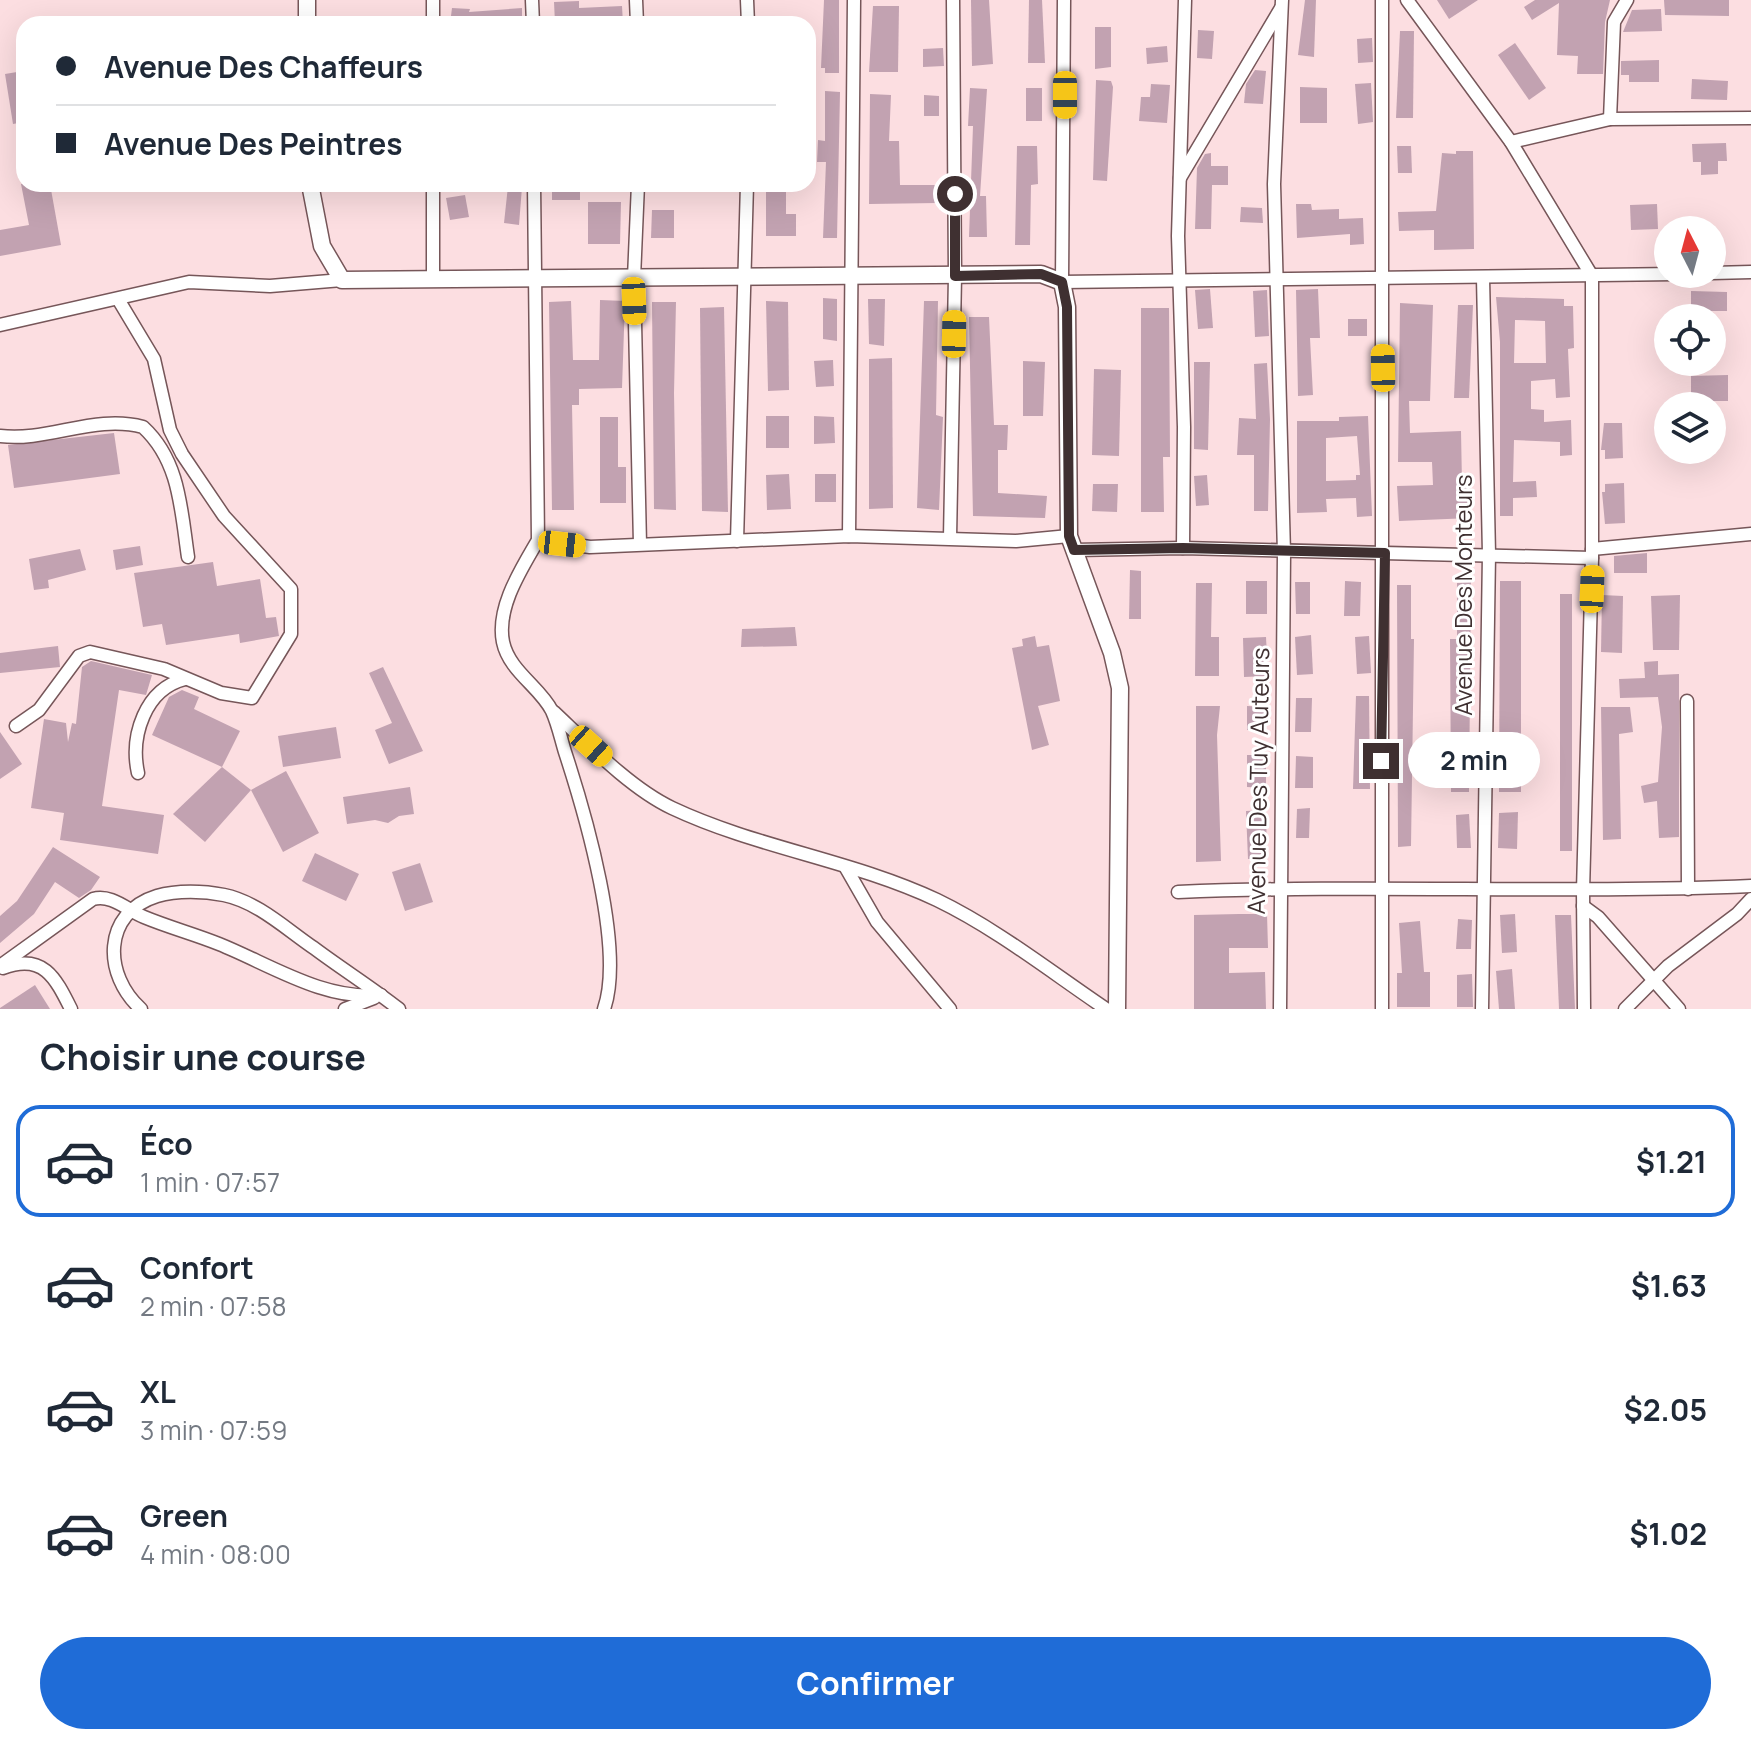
<!DOCTYPE html>
<html lang="fr">
<meta charset="utf-8">
<style>
body{margin:0;font-family:Manrope,sans-serif;background:#f6f6f7;color:#1f2937;height:100vh;display:flex;flex-direction:column;font-size:30px;white-space:nowrap}
*{box-sizing:border-box;margin:0}
p{font-size:26px;color:#747a83}
.icon{flex:none;width:44px;height:44px;fill:none;stroke:currentColor;stroke-width:2;stroke-linecap:round;stroke-linejoin:round}
.map{position:relative;height:1009px;overflow:hidden}
.side{display:flex;flex-direction:column;background:#fff;flex:1}
.side>*{flex:none}
.guide{position:absolute;left:16px;top:16px;width:800px;height:176px;border-radius:24px;box-shadow:0 8px 32px #0002;display:grid;align-content:center;height:176px;padding:0 40px;background:#fff}
.needle{width:52px;rotate:354deg}
.buttons{position:absolute;left:1654px;top:216px;display:grid;gap:16px}
.buttons a{display:grid;place-items:center;width:72px;height:72px;border-radius:50%;background:#fff;box-shadow:0 8px 32px #0002;font-size:40px}
.end{position:absolute;width:36px;height:36px;margin:-18px;border:10px solid #3f3031;background:#fff;box-shadow:0 0 0 4px #fff}
.from{border-radius:50%}
.bubble{position:absolute;height:56px;border-radius:28px;background:#fff;box-shadow:0 8px 32px #0002;font-size:26px;font-weight:700;line-height:56px;text-align:center}
.car{position:absolute;width:24px;height:48px;margin:-24px -12px;border-radius:10px;box-shadow:0 0 6px 2px #0007;background:linear-gradient(#f5c518 24%,#345 0 40%,#f5c518 0 76%,#345 0 86%,#f5c518 0)}
.guide b{display:flex;align-items:center;gap:28px;height:76px;font-size:30px}
.guide b+b{border-top:2px solid #e0e1e3}
.guide i{width:20px;height:20px;background:#1f2937}
ul{padding:0;list-style:none}
li{display:flex;align-items:center;gap:24px;height:112px;margin:0 16px 12px;padding:0 24px;border:4px solid transparent;border-radius:24px}
li div{flex:1}
li b{display:block;font-size:30px}
li em{font-style:normal;font-weight:700}
li.on{border-color:#1f6cd7}
li>.icon{width:72px;height:72px;stroke-width:1.5}
h2{padding:0 40px;font-size:36px;line-height:96px}
.action{display:flex;gap:16px;margin-top:auto;padding:16px 40px}
.action a{flex:1;height:92px;border-radius:48px;background:#1f6cd7;color:#fff;font-size:32px;font-weight:700;line-height:92px;text-align:center}
.map>svg:first-child{display:block}
.building{fill:#c2a2b1;fill-rule:evenodd}
.lines{fill:none;stroke-linecap:round;stroke-linejoin:round}
.minor-casing{stroke:#765659;stroke-width:15}
.tertiary-casing{stroke:#765659;stroke-width:19}
.minor{stroke:#fff;stroke-width:12}
.tertiary{stroke:#fff;stroke-width:16}
.route{stroke:#3f3031;stroke-width:10}
.labels{text-anchor:middle;stroke-width:6;stroke-linejoin:round;paint-order:stroke}
.street-label{font-size:24px;fill:#3f3031;stroke:#fff}
</style>
<div class="map">
<svg width="1751" height="1009" viewBox="0 0 1751 1009">
<rect width="100%" height="100%" fill="#fcdee1"/>
<!-- building -->
<g class="building">
<polygon points="824,0 839,0 839,73 825,73 825,68 821,68"/>
<polygon points="971,0 989,0 993,64 972,66"/>
<polygon points="1029,0 1042,0 1045,63 1028,63"/>
<polygon points="1305,0 1316,0 1314,57 1298,55"/>
<polygon points="1437,0 1478,0 1449,19"/>
<polygon points="1535,0 1610,0 1605,22 1603,74 1577,74 1578,56 1557,55 1559,3 1532,20 1524,7"/>
<polygon points="1664,0 1729,0 1729,16 1665,15"/>
<polygon points="579,1 579,8 622,6 623,24 603,24 603,20 555,23 554,2"/>
<polygon points="873,6 899,6 898,72 869,72"/>
<polygon points="452,8 470,9 469,12 522,8 522,24 450,24"/>
<polygon points="1661,9 1662,31 1623,32 1632,10"/>
<polygon points="1095,27 1111,27 1111,67 1095,69"/>
<polygon points="1198,30 1214,31 1212,59 1197,58"/>
<polygon points="1400,31 1414,31 1413,118 1396,118"/>
<polygon points="1372,38 1373,62 1358,63 1357,39"/>
<polygon points="1515,43 1546,88 1529,100 1498,55"/>
<polygon points="1167,46 1168,62 1147,64 1146,48"/>
<polygon points="943,48 944,66 923,67 923,49"/>
<polygon points="1659,60 1659,82 1629,82 1629,75 1621,75 1621,61"/>
<polygon points="1255,70 1266,71 1263,104 1244,103 1246,84"/>
<polygon points="23,71 24,122 13,124 5,74"/>
<polygon points="1692,79 1728,81 1727,100 1691,99"/>
<polygon points="1096,80 1111,81 1113,87 1107,181 1093,180"/>
<polygon points="1371,83 1373,122 1358,124 1355,84"/>
<polygon points="1151,84 1170,85 1167,123 1139,121 1141,97 1150,97"/>
<polygon points="1300,87 1327,88 1327,123 1300,123"/>
<polygon points="970,88 987,89 980,196 986,196 987,237 969,237 973,126 968,126"/>
<rect x="1026" y="88" width="16" height="33"/>
<polygon points="825,91 840,92 837,238 823,238 826,162 817,162 818,140 825,141"/>
<polygon points="870,94 891,95 889,141 899,141 900,185 937,185 937,203 869,204"/>
<polygon points="924,95 939,96 939,116 924,116"/>
<polygon points="1726,143 1727,161 1718,161 1718,174 1701,175 1701,162 1693,162 1692,144"/>
<polygon points="1017,146 1037,146 1038,184 1031,185 1030,245 1015,245"/>
<polygon points="1397,146 1411,146 1412,173 1398,173"/>
<polygon points="1456,151 1473,151 1474,249 1434,250 1434,230 1399,231 1398,212 1436,211 1442,153 1456,154"/>
<polygon points="1211,153 1211,166 1228,166 1228,185 1212,185 1211,229 1195,229 1197,168 1205,154"/>
<polygon points="21,184 50,184 61,245 0,256 0,230 29,225"/>
<rect x="552" y="184" width="28" height="16"/>
<polygon points="508,186 522,187 519,225 504,223"/>
<polygon points="766,190 786,190 786,214 796,214 796,236 766,236"/>
<polygon points="465,195 469,217 450,220 446,198"/>
<polygon points="588,202 621,202 620,244 588,244"/>
<polygon points="1296,204 1311,204 1312,210 1339,209 1339,219 1363,218 1364,244 1350,245 1350,234 1297,238"/>
<polygon points="1657,204 1658,229 1631,230 1630,205"/>
<polygon points="1241,207 1262,208 1263,223 1240,222"/>
<polygon points="652,210 674,210 674,238 651,238"/>
<polygon points="1210,289 1213,328 1198,329 1195,290"/>
<polygon points="1318,289 1320,338 1310,338 1313,395 1298,396 1296,290"/>
<polygon points="1267,290 1269,336 1255,337 1253,291"/>
<polygon points="1691,291 1727,292 1727,311 1691,311"/>
<path d="M1496,297L1564,299V306H1573L1574,348L1568,349L1570,397L1556,398L1555,379L1531,381V409L1544,410V422L1571,420L1572,455L1560,456V442L1514,440L1513,482L1536,481L1537,497L1513,498V516H1500V342ZM1515,320L1545,321L1546,363H1514Z"/>
<polygon points="823,298 837,299 837,341 823,339"/>
<polygon points="868,299 885,299 884,346 869,344"/>
<polygon points="600,300 625,301 622,388 579,389 579,405 572,405 574,510 552,510 549,302 571,301 573,360 599,360"/>
<polygon points="766,301 788,302 789,390 768,391"/>
<polygon points="924,301 938,301 936,415 943,417 939,510 917,508"/>
<polygon points="652,302 676,302 674,393 676,510 654,509"/>
<polygon points="1400,303 1433,305 1430,401 1409,401 1410,433 1461,431 1462,484 1470,484 1471,518 1399,521 1397,486 1433,485 1432,462 1398,462"/>
<polygon points="1458,305 1473,305 1469,398 1454,398"/>
<polygon points="724,307 728,512 702,511 700,308"/>
<polygon points="1141,308 1169,308 1170,457 1163,457 1164,512 1141,512"/>
<polygon points="969,317 989,317 994,425 1008,425 1007,450 998,450 998,493 1047,496 1045,518 973,516"/>
<rect x="1348" y="319" width="19" height="17"/>
<polygon points="892,358 893,508 869,509 869,359"/>
<polygon points="833,360 834,386 816,387 814,361"/>
<polygon points="1023,361 1045,362 1043,416 1023,416"/>
<polygon points="1194,362 1210,362 1208,450 1194,449"/>
<polygon points="1267,363 1270,419 1268,511 1254,511 1254,455 1237,455 1239,418 1256,419 1254,364"/>
<polygon points="1094,369 1121,370 1119,456 1092,455"/>
<polygon points="1728,375 1728,401 1691,401 1691,376"/>
<rect x="766" y="416" width="23" height="32"/>
<polygon points="814,416 834,417 835,443 814,444"/>
<path d="M1368,416L1372,516L1357,517L1356,498L1326,499L1327,512L1297,513V421H1339V417ZM1357,436L1360,475H1356V480L1326,481V438Z"/>
<polygon points="600,417 618,417 618,467 626,467 626,503 600,503"/>
<polygon points="1604,423 1622,423 1623,458 1605,459 1605,450 1601,450"/>
<polygon points="114,433 120,474 14,488 8,445"/>
<polygon points="789,474 791,509 767,510 766,475"/>
<rect x="815" y="474" width="21" height="28"/>
<polygon points="1207,475 1209,505 1196,506 1194,476"/>
<polygon points="1624,483 1625,523 1605,524 1602,492 1605,492 1605,484"/>
<polygon points="1093,484 1118,484 1117,512 1092,511"/>
<polygon points="140,546 143,565 116,570 113,550"/>
<polygon points="80,549 86,570 48,580 49,588 34,590 29,559"/>
<polygon points="1647,553 1647,573 1614,573 1614,556"/>
<polygon points="213,562 217,586 260,579 266,618 276,617 279,636 240,643 239,634 166,645 162,624 143,627 134,573"/>
<polygon points="1130,570 1141,571 1141,619 1129,619"/>
<rect x="1246" y="581" width="21" height="33"/>
<polygon points="1345,581 1361,582 1360,616 1344,616"/>
<polygon points="1500,581 1521,581 1521,792 1499,792"/>
<polygon points="1295,582 1310,582 1310,614 1296,614"/>
<polygon points="1471,582 1469,792 1451,792 1450,639 1457,639 1457,583"/>
<polygon points="1196,583 1212,583 1211,637 1219,637 1219,676 1195,676"/>
<polygon points="1397,585 1411,585 1411,639 1414,639 1411,846 1398,847"/>
<rect x="1560" y="594" width="12" height="257"/>
<polygon points="1602,595 1623,596 1622,653 1601,652"/>
<polygon points="1680,595 1679,650 1653,650 1651,596"/>
<polygon points="795,627 797,646 741,647 742,629"/>
<polygon points="1311,635 1313,674 1297,675 1295,637"/>
<polygon points="1035,636 1037,647 1049,645 1060,701 1038,706 1049,745 1032,750 1012,648 1023,646 1022,639"/>
<polygon points="1369,636 1371,673 1357,674 1355,637"/>
<polygon points="1266,637 1268,676 1244,677 1243,638"/>
<polygon points="58,646 60,667 0,673 0,653"/>
<polygon points="91,661 152,675 146,695 119,690 102,806 164,815 158,854 60,840 64,813 31,808 44,719 66,723 68,742 72,723 76,724 82,667"/>
<polygon points="1658,661 1658,675 1679,674 1679,837 1659,838 1657,801 1644,803 1641,786 1658,782 1662,727 1658,697 1620,698 1619,679 1645,678 1644,662"/>
<polygon points="383,667 423,751 389,764 375,730 392,723 369,673"/>
<polygon points="182,690 199,697 194,709 240,731 222,767 152,735 169,697"/>
<polygon points="1356,696 1369,696 1370,789 1353,789"/>
<polygon points="1296,698 1312,698 1311,732 1295,732"/>
<polygon points="1196,706 1220,706 1217,735 1221,861 1196,862"/>
<polygon points="1247,706 1266,707 1266,730 1247,730"/>
<polygon points="1601,707 1630,707 1633,732 1619,734 1621,839 1603,840"/>
<polygon points="336,727 341,758 283,767 278,736"/>
<polygon points="0,732 22,764 0,779"/>
<polygon points="1247,755 1266,755 1266,788 1247,787"/>
<polygon points="1296,756 1313,757 1313,788 1295,788"/>
<polygon points="222,767 251,790 205,842 173,814"/>
<polygon points="286,771 319,833 283,852 251,790"/>
<polygon points="410,787 414,814 399,816 388,823 375,820 347,824 343,797"/>
<polygon points="1310,808 1309,838 1296,838 1297,809"/>
<polygon points="1266,810 1267,858 1248,859 1246,811"/>
<polygon points="1518,812 1517,849 1498,848 1499,813"/>
<polygon points="1469,814 1471,848 1457,848 1456,815"/>
<polygon points="53,847 100,877 91,890 79,898 55,882 34,914 0,943 0,916 17,901"/>
<polygon points="315,853 359,874 346,901 302,881"/>
<polygon points="420,863 433,902 405,911 392,872"/>
<polygon points="1239,914 1267,914 1268,948 1229,948 1229,973 1265,972 1266,1009 1194,1009 1194,915"/>
<polygon points="1515,914 1517,952 1502,953 1500,915"/>
<polygon points="1555,915 1571,915 1575,1009 1559,1009"/>
<polygon points="1458,919 1472,920 1471,949 1456,949"/>
<polygon points="1420,921 1424,972 1430,972 1430,1007 1397,1007 1397,973 1402,973 1399,923"/>
<polygon points="1512,969 1515,1009 1499,1009 1496,971"/>
<polygon points="1472,974 1473,1007 1457,1007 1457,975"/>
<polygon points="35,985 50,1009 0,1009 0,1008"/>
</g>
<g class="lines">
<!-- minor casing -->
<g class="minor-casing">
<g id="minor">
<polyline points="532,0 533,24"/>
<polyline points="636,0 637,24"/>
<polyline points="747,0 748,24"/>
<polyline points="1064,0 1062,282 1675,274"/>
<polyline points="1382,0 1382,1009"/>
<polyline points="1407,0 1511,142 1592,276 1592,558 1583,891 1584,1009"/>
<polyline points="433,24 433,0"/>
<polyline points="1610,119 1614,22 1627,0"/>
<polyline points="1511,142 1610,119 1751,118"/>
<polyline points="1180,178 1281,8"/>
<path d="M534,184L538,540C522,568 496,607 503,642C509,671 540,687 552,711C558,724 561,739 565,752C585,813 625,949 604,1009"/>
<polyline points="638,184 634,278 640,544"/>
<polyline points="1712,273 1751,272"/>
<polyline points="433,280 433,184"/>
<polyline points="0,325 189,282 270,286 342,280"/>
<path d="M0,436C48,442 95,414 143,427C180,461 181,510 188,557"/>
<polyline points="849,536 854,0"/>
<polyline points="950,538 955,276 953,0"/>
<polyline points="538,540 590,547 849,536 1016,541 1069,536"/>
<polyline points="737,541 747,184"/>
<polyline points="1183,548 1184,427 1178,236 1185,0"/>
<polyline points="1592,549 1751,534"/>
<polyline points="1074,550 1183,548 1592,558"/>
<polyline points="1687,701 1688,889"/>
<path d="M554,712C588,744 630,788 672,808C757,848 852,860 937,900C997,929 1051,972 1106,1009"/>
<polyline points="16,726 39,710 79,656 90,652 164,669 221,693 252,698 291,634 291,589 224,516 182,454 170,430 154,359 118,299"/>
<path d="M138,773C130,736 145,689 185,679"/>
<polyline points="846,868 877,922 950,1009"/>
<path d="M1178,892C1369,884 1560,894 1751,886"/>
<polyline points="1583,906 1598,917 1679,1009"/>
<path d="M0,966L93,899C112,894 127,910 144,917C168,927 194,934 219,944C269,964 324,1001 381,995"/>
<path d="M3,968C43,953 55,977 71,1009"/>
<path d="M141,1009C103,975 102,913 157,896C177,890 204,891 224,895C258,902 286,929 314,948C342,969 371,987 399,1009"/>
<polyline points="345,1009 374,998"/>
<polyline points="1280,1009 1284,553 1274,184 1282,0"/>
<polyline points="1482,1009 1489,554 1483,278"/>
<polyline points="1625,1009 1668,966 1737,914 1751,899"/>
</g>
</g>
<!-- tertiary casing -->
<g class="tertiary-casing">
<g id="tertiary">
<polyline points="307,0 307,24"/>
<polyline points="310,184 322,246 342,280 1041,274 1062,282 1067,307 1069,536 1112,653 1120,688 1117,1009"/>
</g>
</g>
<!-- minor -->
<use href="#minor" class="minor"/>
<!-- tertiary -->
<use href="#tertiary" class="tertiary"/>
</g>
<g class="lines">
<!-- route -->
<polyline class="route" points="955,194 955,276 1041,274 1062,282 1067,307 1069,536 1074,550 1183,548 1385,553 1381,761"/>
</g>
<g class="labels">
<!-- street labels -->
<g class="street-label">
<text transform="translate(1464 595) rotate(-90)" y="8">Avenue Des Monteurs</text>
<text transform="translate(1259 781) rotate(-89)" y="8">Avenue Des Tuy Auteurs</text>
</g>
</g>
</svg>
<div class="buttons">
<a><svg class="needle" viewBox="-14 -14 28 28"><path d="M0-13l5 13h-10z" fill="#e53935"/><path d="M0 13l5-13h-10z" fill="#747a83"/></svg></a>
<a><svg class="icon" aria-label="locate" viewBox="0 0 24 24"><circle cx="12" cy="12" r="6"/><path d="M12 2v4M12 18v4M2 12h4M18 12h4"/></svg></a>
<a><svg class="icon" aria-label="layers" viewBox="0 0 24 24"><path d="M12 4l9 5-9 5-9-5zM3 14l9 5 9-5"/></svg></a>
</div>
<i class="end from" style="left:955px;top:194px"></i>
<i class="end" style="left:1381px;top:761px"></i>
<div class="bubble" style="left:1408px;top:732px;width:132px">2 min</div>
<i class="car" style="left:1065px;top:95px;rotate:180deg"></i>
<i class="car" style="left:634px;top:301px;rotate:178deg"></i>
<i class="car" style="left:954px;top:334px;rotate:1deg"></i>
<i class="car" style="left:1383px;top:368px;rotate:359deg"></i>
<i class="car" style="left:562px;top:544px;rotate:96deg"></i>
<i class="car" style="left:1592px;top:589px;rotate:2deg"></i>
<i class="car" style="left:591px;top:746px;rotate:132deg"></i>
<div class="guide">
<b><i class="from"></i>Avenue Des Chaffeurs</b>
<b><i></i>Avenue Des Peintres</b>
</div>
</div>
<section class="side">
<h2>Choisir une course</h2>
<ul>
<li class="on"><svg class="icon" aria-label="car" viewBox="0 0 24 24"><path d="M5 17H2v-5l4-1 3-4h7l3 4 3 1v5h-3M9 17h6M6 11h13"/><circle cx="7" cy="17" r="2"/><circle cx="17" cy="17" r="2"/></svg><div><b>Éco</b><p>1 min · 07:57</p></div><em>$1.21</em></li>
<li><svg class="icon" aria-label="car" viewBox="0 0 24 24"><path d="M5 17H2v-5l4-1 3-4h7l3 4 3 1v5h-3M9 17h6M6 11h13"/><circle cx="7" cy="17" r="2"/><circle cx="17" cy="17" r="2"/></svg><div><b>Confort</b><p>2 min · 07:58</p></div><em>$1.63</em></li>
<li><svg class="icon" aria-label="car" viewBox="0 0 24 24"><path d="M5 17H2v-5l4-1 3-4h7l3 4 3 1v5h-3M9 17h6M6 11h13"/><circle cx="7" cy="17" r="2"/><circle cx="17" cy="17" r="2"/></svg><div><b>XL</b><p>3 min · 07:59</p></div><em>$2.05</em></li>
<li><svg class="icon" aria-label="car" viewBox="0 0 24 24"><path d="M5 17H2v-5l4-1 3-4h7l3 4 3 1v5h-3M9 17h6M6 11h13"/><circle cx="7" cy="17" r="2"/><circle cx="17" cy="17" r="2"/></svg><div><b>Green</b><p>4 min · 08:00</p></div><em>$1.02</em></li>
</ul>
<div class="action"><a>Confirmer</a></div>
</section>
